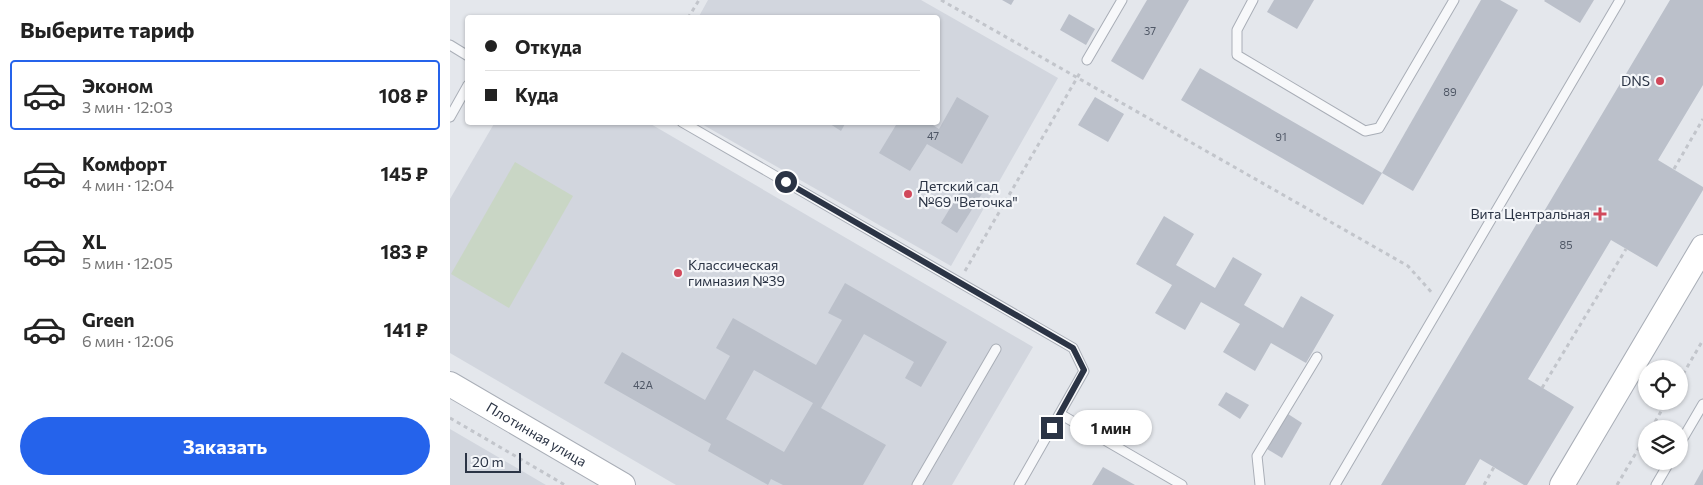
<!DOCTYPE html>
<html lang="ru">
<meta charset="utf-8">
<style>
body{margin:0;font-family:Commissioner,sans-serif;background:#f2f2f2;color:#222;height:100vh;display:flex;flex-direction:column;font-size:19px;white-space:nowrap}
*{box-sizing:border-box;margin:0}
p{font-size:16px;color:#767676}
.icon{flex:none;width:28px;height:28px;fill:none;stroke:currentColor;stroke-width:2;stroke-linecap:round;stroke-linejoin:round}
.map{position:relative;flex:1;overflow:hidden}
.drawer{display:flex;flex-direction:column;background:#fff;width:450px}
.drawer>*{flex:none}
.banner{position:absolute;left:15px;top:15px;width:475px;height:110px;border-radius:5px;box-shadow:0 1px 4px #0004;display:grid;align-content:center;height:110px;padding:0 20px;background:#fff}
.fabs{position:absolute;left:1188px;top:360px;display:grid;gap:10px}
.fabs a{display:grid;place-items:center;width:50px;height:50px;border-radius:50%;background:#fff;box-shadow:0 1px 4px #0004;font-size:25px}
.scale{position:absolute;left:15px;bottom:12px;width:56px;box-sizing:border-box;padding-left:5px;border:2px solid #2b3445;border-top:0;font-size:14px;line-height:18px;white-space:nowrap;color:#2b3445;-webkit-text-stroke:4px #f4f6f9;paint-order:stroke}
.end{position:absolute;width:22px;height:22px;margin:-11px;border:6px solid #2b3445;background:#fff;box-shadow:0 0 0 2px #fff}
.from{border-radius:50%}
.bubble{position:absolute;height:35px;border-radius:18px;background:#fff;box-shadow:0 1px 4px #0004;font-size:16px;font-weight:700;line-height:35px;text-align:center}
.banner b{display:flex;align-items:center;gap:18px;height:48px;font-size:19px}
.banner b+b{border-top:1px solid #e0e0e0}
.banner i{width:12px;height:12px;background:#222}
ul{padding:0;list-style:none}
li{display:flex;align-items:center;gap:15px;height:70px;margin:0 10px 8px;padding:0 10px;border:2px solid transparent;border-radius:5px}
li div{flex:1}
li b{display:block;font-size:19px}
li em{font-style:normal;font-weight:700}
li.current{border-color:#2563eb}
li>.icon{width:45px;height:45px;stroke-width:1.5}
h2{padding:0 20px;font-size:22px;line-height:60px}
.cta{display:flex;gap:10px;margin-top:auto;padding:10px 20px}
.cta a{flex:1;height:58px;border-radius:30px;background:#2563eb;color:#fff;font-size:20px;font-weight:700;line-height:58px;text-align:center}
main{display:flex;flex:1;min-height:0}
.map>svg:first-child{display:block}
.built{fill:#d2d6de}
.green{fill:#c9d6c5}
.building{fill:#bbc0ca;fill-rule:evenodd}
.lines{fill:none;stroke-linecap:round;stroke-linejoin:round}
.lane-casing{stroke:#a9aeb7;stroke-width:11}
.secondary-casing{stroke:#a9aeb7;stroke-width:26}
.path{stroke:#c2c5cb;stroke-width:3;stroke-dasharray:4 4;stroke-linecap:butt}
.lane{stroke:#f7f8fa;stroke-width:9}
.secondary{stroke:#fff;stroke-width:24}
.route{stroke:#2b3445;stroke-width:6}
.poi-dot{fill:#d1495b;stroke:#f4f6f9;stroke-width:2}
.labels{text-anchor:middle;stroke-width:4.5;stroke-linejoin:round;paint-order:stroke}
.number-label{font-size:11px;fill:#4f5766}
.poi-label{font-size:14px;fill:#2b3445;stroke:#f4f6f9;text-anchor:end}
.street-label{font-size:14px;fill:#2b3445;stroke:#f4f6f9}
</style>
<main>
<section class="drawer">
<h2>Выберите тариф</h2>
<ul>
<li class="current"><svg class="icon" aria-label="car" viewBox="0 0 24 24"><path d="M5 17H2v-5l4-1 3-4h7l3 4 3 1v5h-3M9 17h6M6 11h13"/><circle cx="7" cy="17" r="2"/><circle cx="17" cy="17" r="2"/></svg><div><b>Эконом</b><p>3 мин · 12:03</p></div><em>108 ₽</em></li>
<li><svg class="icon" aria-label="car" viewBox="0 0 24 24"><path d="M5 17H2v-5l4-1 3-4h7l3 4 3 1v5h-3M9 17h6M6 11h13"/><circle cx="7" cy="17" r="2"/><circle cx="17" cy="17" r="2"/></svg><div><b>Комфорт</b><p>4 мин · 12:04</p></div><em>145 ₽</em></li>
<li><svg class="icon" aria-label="car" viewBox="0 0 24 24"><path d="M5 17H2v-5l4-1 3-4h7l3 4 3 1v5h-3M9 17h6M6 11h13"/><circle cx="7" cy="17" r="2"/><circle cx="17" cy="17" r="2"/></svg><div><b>XL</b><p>5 мин · 12:05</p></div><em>183 ₽</em></li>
<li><svg class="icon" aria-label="car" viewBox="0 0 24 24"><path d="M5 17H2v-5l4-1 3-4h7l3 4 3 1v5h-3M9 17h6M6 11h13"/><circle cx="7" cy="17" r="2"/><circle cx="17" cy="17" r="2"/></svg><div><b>Green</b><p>6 мин · 12:06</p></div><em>141 ₽</em></li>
</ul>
<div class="cta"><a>Заказать</a></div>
</section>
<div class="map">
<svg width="1253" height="485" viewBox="0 0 1253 485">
<rect width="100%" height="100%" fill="#e4e7ec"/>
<!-- built -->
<g class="built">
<polygon points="258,0 471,0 608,78 501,266 250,123 488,122 488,18 248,18"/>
<polygon points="45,122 199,123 583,347 502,485 226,485 0,353 0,199"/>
<polygon points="0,429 96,485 0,485"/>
</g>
<!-- green -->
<polygon class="green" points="65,162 123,196 59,308 1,274"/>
<!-- building -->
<g class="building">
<polygon points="552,0 564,0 561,5"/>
<polygon points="697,0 739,0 693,80 661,61"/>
<polygon points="824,0 864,0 847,29 817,12"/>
<polygon points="1031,0 1050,0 1068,10 963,191 932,173"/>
<polygon points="1095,0 1144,0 1130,23 1094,1"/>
<polygon points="1220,0 1253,0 1253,85 1208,160 1253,187 1253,190 1207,267 1161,240 1078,379 1124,407 1077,485 1074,485 1030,459 1015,485 931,485"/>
<polygon points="619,14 645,29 636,45 610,30"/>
<polygon points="750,68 932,173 913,205 731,100"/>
<polygon points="507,97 539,116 512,164 477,144 460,171 429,153 446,125 441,122 478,122 489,129"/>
<polygon points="645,97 674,114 658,142 628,125"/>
<polygon points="377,122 396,122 391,131"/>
<polygon points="516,182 533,192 507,233 491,223"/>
<polygon points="714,216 744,234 726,265 765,288 783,257 812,274 794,305 833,328 851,296 884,315 856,363 821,343 805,371 773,352 790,324 751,302 735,330 705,313 722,285 686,264"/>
<path d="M395,283L497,342L471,387L455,378L464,362L414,334L371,408L436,445L413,485H333L321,479L318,485L258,451L261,444L154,383L172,352L255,400L280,356L266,348L283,318L366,365L392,320L378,313ZM304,370L363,403L334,452L276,419Z"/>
<polygon points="776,392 799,405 790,419 768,405"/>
<polygon points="838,414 852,423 832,458 817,449"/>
<polygon points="653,467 685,485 642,485"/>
<polygon points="1253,469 1253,485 1244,485"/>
</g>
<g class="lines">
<!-- lane casing -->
<g class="lane-casing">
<g id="lane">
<polyline points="803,0 787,30 787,55 915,131 929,128 1004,0"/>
<polyline points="0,45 18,56"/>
<polyline points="637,60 672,0"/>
<polyline points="0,117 18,85"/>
<polyline points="232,122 623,348 634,371 569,485"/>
<polyline points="610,414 732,485"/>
<polyline points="1229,445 1253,404"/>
<polyline points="467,485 546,349"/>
<polyline points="810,485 807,456 867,357"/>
<polyline points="885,485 1170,0"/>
<polyline points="1206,485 1220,461"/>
</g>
</g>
<!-- secondary casing -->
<g class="secondary-casing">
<g id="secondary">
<path id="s1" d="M0,384L173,485"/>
<polyline points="1112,485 1253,247"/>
</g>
</g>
<!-- path -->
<g class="path">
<polyline points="491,0 958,266 983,294"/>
<polyline points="238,18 249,0"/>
<polyline points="1224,169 1253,119"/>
<polyline points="515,271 631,71"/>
<polyline points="1229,381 1253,340"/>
<polyline points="1092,388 1176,249"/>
<polyline points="0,418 115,485"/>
<polyline points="1201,429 1217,401"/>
<polyline points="1034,485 1044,467"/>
<polyline points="1167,485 1196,436"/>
</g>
<!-- lane -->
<use href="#lane" class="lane"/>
<!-- secondary -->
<use href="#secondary" class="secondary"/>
</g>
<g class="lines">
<!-- route -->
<polyline class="route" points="336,182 623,348 634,370 602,428"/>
</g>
<!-- markers -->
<g class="poi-dot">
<circle cx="1210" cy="81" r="5"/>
<circle cx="458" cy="194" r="5"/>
<path d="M1147.5 206.5h5v5h5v5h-5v5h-5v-5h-5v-5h5z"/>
<circle cx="228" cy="273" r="5"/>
</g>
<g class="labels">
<!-- number labels -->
<g class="number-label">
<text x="700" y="35">37</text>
<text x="1000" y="96">89</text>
<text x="483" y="140">47</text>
<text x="831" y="141">91</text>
<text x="1116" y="249">85</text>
<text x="193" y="389">42А</text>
</g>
<!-- poi labels -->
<g class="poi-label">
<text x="1200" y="86">DNS</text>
<text x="468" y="191" text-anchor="start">Детский сад<tspan x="468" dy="16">№69 "Веточка"</tspan></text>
<text x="1140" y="219">Вита Центральная</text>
<text x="238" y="270" text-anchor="start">Классическая<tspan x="238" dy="16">гимназия №39</tspan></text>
</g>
<!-- street labels -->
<g class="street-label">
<text dy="5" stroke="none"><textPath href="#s1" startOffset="100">Плотинная улица</textPath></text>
</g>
</g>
</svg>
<div class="fabs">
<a><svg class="icon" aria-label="locate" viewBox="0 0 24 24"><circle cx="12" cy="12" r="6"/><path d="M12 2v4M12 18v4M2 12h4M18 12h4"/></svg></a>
<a><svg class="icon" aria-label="layers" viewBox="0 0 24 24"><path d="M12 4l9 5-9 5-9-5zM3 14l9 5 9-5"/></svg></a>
</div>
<div class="scale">20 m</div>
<i class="end from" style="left:336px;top:182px"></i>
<i class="end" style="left:602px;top:428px"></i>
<div class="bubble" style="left:620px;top:410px;width:82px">1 мин</div>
<div class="banner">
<b><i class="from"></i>Откуда</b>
<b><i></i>Куда</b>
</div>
</div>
</main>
